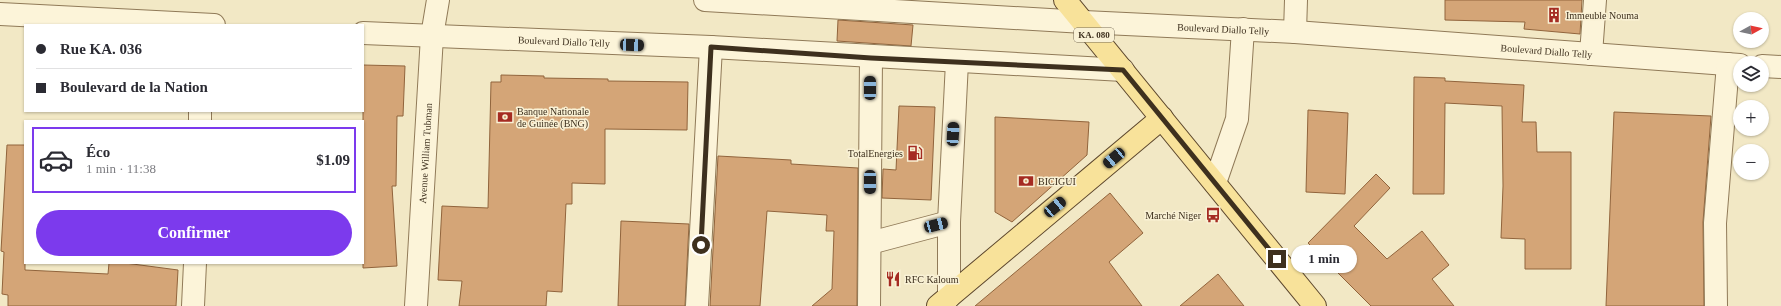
<!DOCTYPE html>
<html lang="fr">
<meta charset="utf-8">
<style>
body{margin:0;font-family:Georgia,serif;background:#f7f7f7;color:#2b2b33;height:100vh;display:flex;flex-direction:column;font-size:15px;white-space:nowrap}
*{box-sizing:border-box;margin:0}
p{font-size:13px;color:#7c7c81}
.icon{flex:none;width:22px;height:22px;fill:none;stroke:currentColor;stroke-width:2;stroke-linecap:round;stroke-linejoin:round}
.map{position:relative;flex:1;overflow:hidden}
.panel{position:absolute;left:24px;top:120px;width:340px;height:144px;display:flex;flex-direction:column;background:#fff;border-radius:0px;box-shadow:0 1px 3px #0004}
.panel>*{flex:none}
.hud{position:absolute;left:24px;top:24px;width:340px;height:88px;border-radius:0px;box-shadow:0 1px 3px #0004;display:grid;align-content:center;height:88px;padding:0 12px;background:#fff}
.needle{width:26px;rotate:82deg}
.fabs{position:absolute;left:1733px;top:12px;display:grid;gap:8px}
.fabs a{display:grid;place-items:center;width:36px;height:36px;border-radius:50%;background:#fff;box-shadow:0 1px 3px #0004;font-size:20px}
.end{position:absolute;width:18px;height:18px;margin:-9px;border:5px solid #3e301e;background:#fff;box-shadow:0 0 0 2px #fff}
.from{border-radius:50%}
.bubble{position:absolute;height:28px;border-radius:14px;background:#fff;box-shadow:0 1px 3px #0004;font-size:13px;font-weight:700;line-height:28px;text-align:center}
.car{position:absolute;width:12px;height:24px;margin:-12px -6px;border-radius:5px;box-shadow:0 0 3px 1px #0007;background:linear-gradient(#222 24%,#8ab4d8 0 40%,#222 0 76%,#8ab4d8 0 86%,#222 0)}
.hud b{display:flex;align-items:center;gap:14px;height:38px;font-size:15px}
.hud b+b{border-top:1px solid #e1e1e2}
.hud i{width:10px;height:10px;background:#2b2b33}
ul{padding:7px 0 0;list-style:none}
li{display:flex;align-items:center;gap:12px;height:66px;margin:0 8px 6px;padding:0 4px;border:2px solid #e1e1e2;border-radius:0px}
li div{flex:1}
li b{display:block;font-size:15px}
li em{font-style:normal;font-weight:700}
li.current{border-color:#7c3aed}
li>.icon{width:36px;height:36px;stroke-width:1.5}
.action{display:flex;gap:8px;margin-top:auto;padding:8px 12px}
.action a{flex:1;height:46px;border-radius:24px;background:#7c3aed;color:#fff;font-size:16px;font-weight:700;line-height:46px;text-align:center}
.map>svg:first-child{display:block}
.building{fill:#d4a577;stroke:#91643c}
.lines{fill:none;stroke-linecap:round;stroke-linejoin:round}
.minor-casing{stroke:#907a58;stroke-width:24}
.major-casing{stroke:#5d472d;stroke-width:24}
.minor{stroke:#fcf4d9;stroke-width:22}
.major{stroke:#f8e29a;stroke-width:22}
.route{stroke:#3e301e;stroke-width:5}
.labels{text-anchor:middle;stroke-width:3;stroke-linejoin:round;paint-order:stroke}
.shield{fill:#f9f1d5;stroke:#766a55;stroke-width:1}
.shield-label{font-size:9px;font-weight:bold;fill:#3e301e}
.poi-label{font-size:10px;fill:#3e301e;stroke:#f9f1d5;text-anchor:start}
.street-label{font-size:10px;fill:#3e301e;stroke:#f9f1d5}
</style>
<div class="map">
<svg width="1781" height="306" viewBox="0 0 1781 306">
<rect width="100%" height="100%" fill="#f2e8c5"/>
<!-- building -->
<g class="building">
<polygon points="1445,0 1582,0 1580,34 1524,29 1525,22 1445,20"/>
<polygon points="838,20 913,25 911,46 837,41"/>
<polygon points="363,65 405,66 403,116 397,116 396,186 392,186 397,266 363,268"/>
<polygon points="501,75 544,76 544,78 608,79 608,81 688,82 687,130 605,129 605,184 572,183 572,204 566,204 562,292 547,291 546,306 459,306 462,281 438,280 442,206 488,208 491,82 501,82"/>
<polygon points="1414,77 1445,78 1445,81 1524,85 1522,122 1536,122 1537,152 1571,152 1571,269 1525,269 1525,239 1501,238 1503,186 1502,106 1445,103 1444,194 1413,194"/>
<polygon points="899,106 935,107 931,200 882,198 883,169 896,170"/>
<polygon points="1308,110 1348,113 1345,194 1306,192"/>
<polygon points="1614,112 1711,116 1703,222 1704,306 1606,306"/>
<polygon points="995,117 1089,122 1087,155 1012,222 995,212"/>
<polygon points="7,145 25,145 25,270 108,274 109,263 125,263 178,270 176,306 8,306 8,295 2,294 4,252 1,251"/>
<polygon points="718,156 791,160 791,164 858,168 857,306 812,306 832,289 834,231 826,231 827,215 767,211 760,306 710,306"/>
<polygon points="1376,174 1390,188 1354,226 1387,259 1422,231 1449,265 1432,279 1454,306 1371,306 1308,243"/>
<polygon points="1110,193 1143,233 1109,262 1142,306 975,306"/>
<polygon points="621,221 689,224 685,306 618,306"/>
<polygon points="1218,274 1244,306 1180,306"/>
</g>
<g class="lines">
<!-- minor casing -->
<g class="minor-casing">
<g id="minor">
<path id="s1" d="M705,0L1084,22L1295,32L1740,65"/>
<polyline points="0,14 214,25"/>
<polyline points="1295,32 1296,0"/>
<path id="s2" d="M363,33L711,47L1123,70"/>
<polyline points="1591,54 1595,0"/>
<polyline points="1762,66 1781,67"/>
<polyline points="200,121 200,111"/>
<polyline points="1215,183 1237,119 1243,29"/>
<polyline points="870,243 949,222"/>
<polyline points="949,297 949,222 957,62"/>
<polyline points="193,306 195,263"/>
<path id="s3" d="M416,306L432,36L438,0"/>
<polyline points="697,306 711,47"/>
<polyline points="869,306 871,57"/>
<polyline points="1716,306 1715,223 1728,64"/>
</g>
</g>
<!-- major casing -->
<g class="major-casing">
<g id="major">
<polyline points="1065,0 1315,306"/>
<polyline points="938,306 1162,118"/>
</g>
</g>
<!-- minor -->
<use href="#minor" class="minor"/>
<!-- major -->
<use href="#major" class="major"/>
</g>
<g class="lines">
<!-- route -->
<polyline class="route" points="701,245 711,47 871,58 1123,70 1277,259"/>
</g>
<!-- icons -->
<defs>
<g id="building-bare" transform="scale(1.2)"><path d="M-4-6H4V6H1V3H-1V6H-4ZM-2.5-4.3h1.7v1.8h-1.7ZM.8-4.3h1.7v1.8H.8ZM-2.5-1h1.7V.8h-1.7ZM.8-1h1.7V.8H.8Z" fill="#a52b22" stroke="#f9f1d5" stroke-width="2.5" paint-order="stroke"/></g>
<g id="bank-bare" transform="scale(1.2)"><path d="M-6-4H6V4H-6ZM0-2.3a2.3 2.3 0 1 0 0 4.6a2.3 2.3 0 1 0 0-4.6Z" fill="#a52b22" stroke="#f9f1d5" stroke-width="2.5" paint-order="stroke"/></g>
<g id="fuel-bare" transform="scale(1.2)"><path d="M-5.5-6h7V0h2V4h1.3V-2.5L3-4.5l.8-.8L6-3V5H2.5V1h-1V6h-7ZM-4.2-4.7v3.2H.2V-4.7Z" fill="#a52b22" stroke="#f9f1d5" stroke-width="2.5" paint-order="stroke"/></g>
<g id="bus-bare" transform="scale(1.2)"><path d="M-5-6H5V4H4V6H2V4H-2V6H-4V4H-5ZM-3.5-4V0h7V-4ZM-3.5 1.2v1.5H-2V1.2ZM2 1.2v1.5H3.5V1.2Z" fill="#a52b22" stroke="#f9f1d5" stroke-width="2.5" paint-order="stroke"/></g>
<g id="restaurant-bare" transform="scale(1.2)"><path d="M-5-6h1v4h1v-4h1v4h1v-4h1v5L-1.5 .5V6h-2V.5L-5-1ZM5-6V6H3V1.5H1.5Q1.5-4 5-6Z" fill="#a52b22" stroke="#f9f1d5" stroke-width="2.5" paint-order="stroke"/></g>
</defs>
<g fill-rule="evenodd">
<use href="#building-bare" x="1554" y="15"/>
<use href="#bank-bare" x="505" y="117"/>
<use href="#fuel-bare" x="915" y="153"/>
<use href="#bank-bare" x="1026" y="181"/>
<use href="#bus-bare" x="1213" y="215"/>
<use href="#restaurant-bare" x="893" y="279"/>
</g>
<g class="labels">
<!-- shield labels -->
<rect class="shield" x="1074" y="28" width="40" height="14" rx="3"/>
<g class="shield-label">
<text x="1094" y="38">KA. 080</text>
</g>
<!-- poi labels -->
<g class="poi-label">
<text x="1566" y="19">Immeuble Nouma</text>
<text x="517" y="115">Banque Nationale<tspan x="517" dy="12">de Guinée (BNG)</tspan></text>
<text x="903" y="157" text-anchor="end">TotalEnergies</text>
<text x="1038" y="185">BICIGUI</text>
<text x="1201" y="219" text-anchor="end">Marché Niger</text>
<text x="905" y="283">RFC Kaloum</text>
</g>
<!-- street labels -->
<g class="street-label">
<text dy="4" stroke="none"><textPath href="#s1" startOffset="519">Boulevard Diallo Telly</textPath></text>
<text dy="4" stroke="none"><textPath href="#s2" startOffset="201">Boulevard Diallo Telly</textPath></text>
<text dy="4" stroke="none"><textPath href="#s1" startOffset="843">Boulevard Diallo Telly</textPath></text>
<text dy="4" stroke="none"><textPath href="#s3" startOffset="153">Avenue William Tubman</textPath></text>
</g>
</g>
</svg>
<div class="fabs">
<a><svg class="needle" viewBox="-14 -14 28 28"><path d="M0-13l5 13h-10z" fill="#e53935"/><path d="M0 13l5-13h-10z" fill="#7c7c81"/></svg></a>
<a><svg class="icon" aria-label="layers" viewBox="0 0 24 24"><path d="M12 4l9 5-9 5-9-5zM3 14l9 5 9-5"/></svg></a>
<a>+</a>
<a>−</a>
</div>
<i class="end from" style="left:701px;top:245px"></i>
<i class="end" style="left:1277px;top:259px"></i>
<div class="bubble" style="left:1291px;top:245px;width:66px">1 min</div>
<i class="car" style="left:632px;top:45px;rotate:92deg"></i>
<i class="car" style="left:870px;top:88px;rotate:0deg"></i>
<i class="car" style="left:953px;top:134px;rotate:3deg"></i>
<i class="car" style="left:1114px;top:158px;rotate:230deg"></i>
<i class="car" style="left:870px;top:182px;rotate:180deg"></i>
<i class="car" style="left:1055px;top:207px;rotate:50deg"></i>
<i class="car" style="left:936px;top:225px;rotate:75deg"></i>
<div class="hud">
<b><i class="from"></i>Rue KA. 036</b>
<b><i></i>Boulevard de la Nation</b>
</div>
<section class="panel">
<ul>
<li class="current"><svg class="icon" aria-label="car" viewBox="0 0 24 24"><path d="M5 17H2v-5l4-1 3-4h7l3 4 3 1v5h-3M9 17h6M6 11h13"/><circle cx="7" cy="17" r="2"/><circle cx="17" cy="17" r="2"/></svg><div><b>Éco</b><p>1 min · 11:38</p></div><em>$1.09</em></li>
</ul>
<div class="action"><a>Confirmer</a></div>
</section>
</div>
